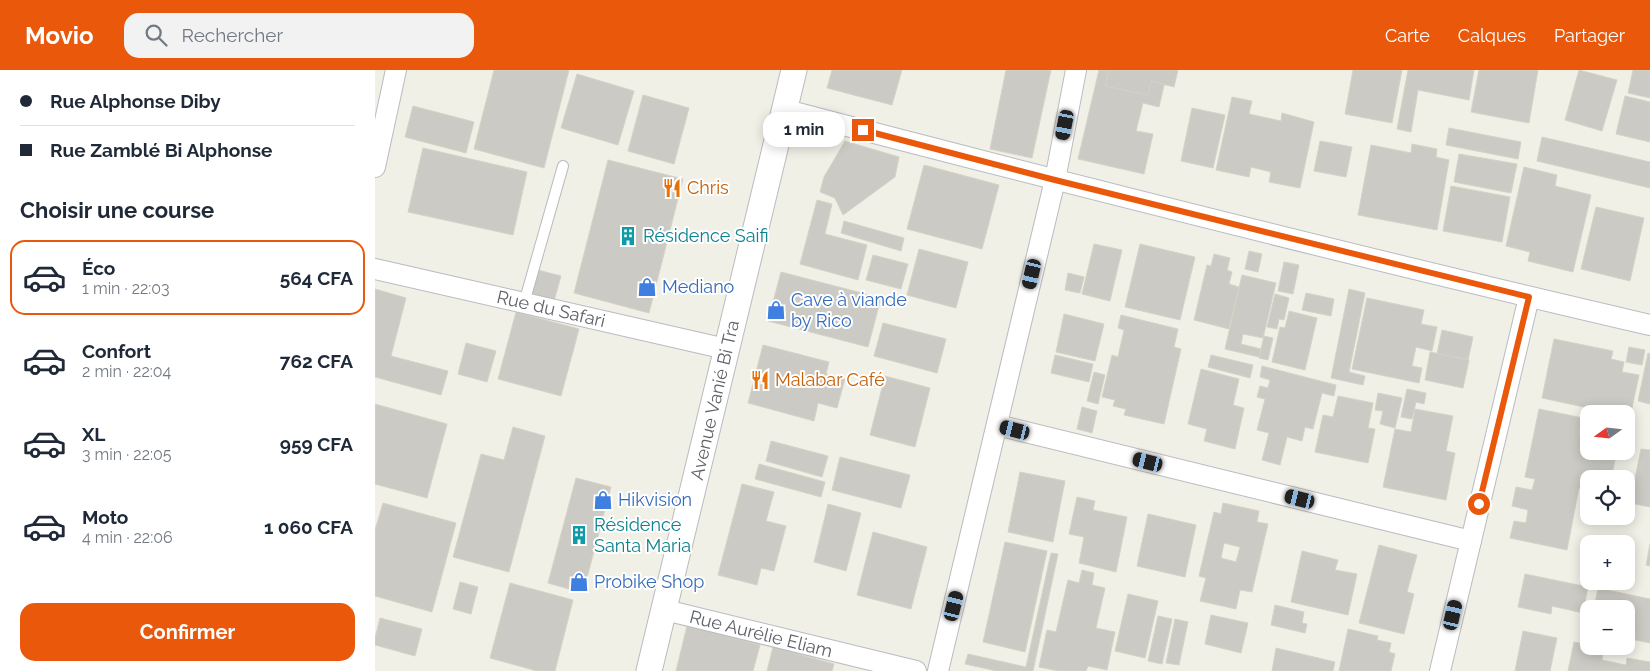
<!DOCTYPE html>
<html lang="fr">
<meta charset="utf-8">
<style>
body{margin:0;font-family:Raleway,sans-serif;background:#f2f2f3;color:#1f2937;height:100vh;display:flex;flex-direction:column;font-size:19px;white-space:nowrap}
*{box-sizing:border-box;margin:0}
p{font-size:16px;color:#747a83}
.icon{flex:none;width:28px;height:28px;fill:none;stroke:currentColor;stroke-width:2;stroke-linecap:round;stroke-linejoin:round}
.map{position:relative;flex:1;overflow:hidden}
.panel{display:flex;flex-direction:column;background:#fff;width:375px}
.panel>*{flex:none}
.banner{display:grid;align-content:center;height:110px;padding:0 20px;background:#fff}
.needle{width:32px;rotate:255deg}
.tools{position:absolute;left:1205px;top:335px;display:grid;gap:10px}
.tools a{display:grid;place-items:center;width:55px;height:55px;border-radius:10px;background:#fff;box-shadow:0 2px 12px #0003;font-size:25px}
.end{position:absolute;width:22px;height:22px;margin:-11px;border:6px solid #ea580c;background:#fff;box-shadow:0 0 0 2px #fff}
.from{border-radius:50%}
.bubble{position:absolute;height:35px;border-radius:15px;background:#fff;box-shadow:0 2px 12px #0003;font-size:16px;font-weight:700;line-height:35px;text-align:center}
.car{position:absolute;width:15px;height:30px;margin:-15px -8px;border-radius:6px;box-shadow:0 0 4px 1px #0007;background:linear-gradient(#222 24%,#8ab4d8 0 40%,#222 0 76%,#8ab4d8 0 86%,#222 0)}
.banner b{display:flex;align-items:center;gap:18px;height:48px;font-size:19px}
.banner b+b{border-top:1px solid #e0e1e3}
.banner i{width:12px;height:12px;background:#1f2937}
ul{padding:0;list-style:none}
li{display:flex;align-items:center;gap:15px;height:75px;margin:0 10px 8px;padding:0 10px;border:2px solid transparent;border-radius:15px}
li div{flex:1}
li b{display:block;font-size:19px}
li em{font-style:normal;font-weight:700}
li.selected{border-color:#ea580c}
li>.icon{width:45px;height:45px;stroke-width:1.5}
h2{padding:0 20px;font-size:22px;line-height:60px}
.cta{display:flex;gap:10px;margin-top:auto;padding:10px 20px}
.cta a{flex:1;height:58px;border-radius:15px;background:#ea580c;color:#fff;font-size:20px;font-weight:700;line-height:58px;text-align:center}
header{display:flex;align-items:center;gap:30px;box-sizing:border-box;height:70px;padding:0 25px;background:#ea580c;color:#fff}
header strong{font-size:24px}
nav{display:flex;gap:28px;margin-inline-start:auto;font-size:18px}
.search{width:350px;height:45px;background:#f2f2f3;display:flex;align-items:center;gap:12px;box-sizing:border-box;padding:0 18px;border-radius:15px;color:#747a83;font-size:19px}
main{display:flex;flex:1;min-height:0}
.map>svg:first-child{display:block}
.building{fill:#cccac4;stroke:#d5d3c5;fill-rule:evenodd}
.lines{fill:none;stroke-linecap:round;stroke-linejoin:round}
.service-casing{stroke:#b9bbc0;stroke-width:12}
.minor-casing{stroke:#b9bbc0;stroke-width:22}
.tertiary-casing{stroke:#b9bbc0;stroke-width:27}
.service{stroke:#fff;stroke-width:10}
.minor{stroke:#fff;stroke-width:20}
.tertiary{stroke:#fff;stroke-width:25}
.route{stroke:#ea580c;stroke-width:6}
.labels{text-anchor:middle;stroke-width:4;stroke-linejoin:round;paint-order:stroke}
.food-label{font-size:18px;fill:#c56008;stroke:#fff;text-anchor:start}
.culture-label{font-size:18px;fill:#0d838f;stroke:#fff;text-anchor:start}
.shop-label{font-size:18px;fill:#366cbe;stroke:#fff;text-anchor:start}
.street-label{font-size:18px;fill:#5e6167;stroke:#fff}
</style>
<header>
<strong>Movio</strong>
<div class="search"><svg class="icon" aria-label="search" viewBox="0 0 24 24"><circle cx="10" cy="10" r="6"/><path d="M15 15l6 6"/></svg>Rechercher</div>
<nav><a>Carte</a><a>Calques</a><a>Partager</a></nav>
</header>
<main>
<section class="panel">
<div class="banner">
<b><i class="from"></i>Rue Alphonse Diby</b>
<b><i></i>Rue Zamblé Bi Alphonse</b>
</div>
<h2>Choisir une course</h2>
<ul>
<li class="selected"><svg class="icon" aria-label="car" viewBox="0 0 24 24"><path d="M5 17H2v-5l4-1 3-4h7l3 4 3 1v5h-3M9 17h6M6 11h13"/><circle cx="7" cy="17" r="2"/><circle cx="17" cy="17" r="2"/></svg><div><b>Éco</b><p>1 min · 22:03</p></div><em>564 CFA</em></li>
<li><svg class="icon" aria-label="car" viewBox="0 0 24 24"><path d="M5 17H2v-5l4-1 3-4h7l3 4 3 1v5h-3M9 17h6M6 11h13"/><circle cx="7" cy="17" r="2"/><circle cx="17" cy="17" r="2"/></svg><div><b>Confort</b><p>2 min · 22:04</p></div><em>762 CFA</em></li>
<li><svg class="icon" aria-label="car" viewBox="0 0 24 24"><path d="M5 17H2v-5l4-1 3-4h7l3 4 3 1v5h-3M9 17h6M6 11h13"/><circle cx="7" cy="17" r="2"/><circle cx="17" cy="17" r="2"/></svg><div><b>XL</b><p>3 min · 22:05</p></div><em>959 CFA</em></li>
<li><svg class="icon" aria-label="car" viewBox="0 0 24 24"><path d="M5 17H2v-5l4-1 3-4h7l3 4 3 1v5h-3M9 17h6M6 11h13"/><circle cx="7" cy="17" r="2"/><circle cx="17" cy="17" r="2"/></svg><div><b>Moto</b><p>4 min · 22:06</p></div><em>1 060 CFA</em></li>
</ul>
<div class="cta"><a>Confirmer</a></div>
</section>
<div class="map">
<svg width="1275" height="601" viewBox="0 0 1275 601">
<rect width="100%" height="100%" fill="#f0f0e7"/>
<!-- building -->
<g class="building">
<polygon points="119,0 194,0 169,98 99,79"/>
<polygon points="457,0 527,0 517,35 452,18"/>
<polygon points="631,0 676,0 657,88 615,79"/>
<polygon points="724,0 764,0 791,7 784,37 768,33 761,61 778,64 769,104 703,89"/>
<polygon points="734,0 803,0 799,17 776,11 773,25 730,16"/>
<polygon points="978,0 1027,0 1017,53 970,44"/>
<polygon points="1033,0 1099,0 1094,30 1043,20 1036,62 1022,59"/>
<polygon points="1104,0 1163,0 1154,53 1096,42"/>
<polygon points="1204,0 1242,10 1227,61 1190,50"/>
<polygon points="1258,0 1275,0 1275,28 1253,23"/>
<polygon points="202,4 259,21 243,75 186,58"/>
<polygon points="268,25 314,38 299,94 253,81"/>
<polygon points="1250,26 1275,32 1275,72 1241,64"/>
<polygon points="857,27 877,31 874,44 906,51 907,43 939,52 925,118 894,112 896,102 876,97 874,107 841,100"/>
<polygon points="38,36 99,52 91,83 30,67"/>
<polygon points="817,38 850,45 838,98 806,91"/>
<polygon points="1074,58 1146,72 1143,89 1071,75"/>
<polygon points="1167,67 1275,92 1275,118 1162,91"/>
<polygon points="470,71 524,87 520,107 468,145 460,128 445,122 449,107"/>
<polygon points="945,71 977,77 971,107 939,101"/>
<polygon points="1037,74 1062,79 1061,87 1074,90 1062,160 983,145 996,75 1036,83"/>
<polygon points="48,78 152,102 138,165 33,142"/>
<polygon points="1084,84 1142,94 1136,123 1079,112"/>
<polygon points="233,90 308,109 274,243 199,223"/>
<polygon points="549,95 624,115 607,179 532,159"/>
<polygon points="1149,97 1182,105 1180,116 1216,125 1198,202 1153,191 1155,182 1131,176"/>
<polygon points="1076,116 1135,127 1127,172 1068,161"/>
<polygon points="442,130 457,134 450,164 492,175 483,210 425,194"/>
<polygon points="1221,137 1269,148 1255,211 1206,199"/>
<polygon points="469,151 529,168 526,181 466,163"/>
<polygon points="719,174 747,180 735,231 707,224"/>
<polygon points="765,174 820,187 805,250 750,237"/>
<polygon points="544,179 593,192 581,238 532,225"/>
<polygon points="874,181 887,184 883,202 870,199"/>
<polygon points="839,184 855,188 852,200 857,202 854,214 864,217 854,259 819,250 832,195 836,196"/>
<polygon points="498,185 533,194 526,219 491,210"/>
<polygon points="909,192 924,195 918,224 903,221"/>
<polygon points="159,199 186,206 179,231 153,224"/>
<polygon points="406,202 506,228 493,277 393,251"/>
<polygon points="693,203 709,207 705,223 690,220"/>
<polygon points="867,205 901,213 888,268 868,264 866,274 886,279 884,287 850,279"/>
<polygon points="0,219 31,228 16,286 73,301 66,325 0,307"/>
<polygon points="974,219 990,223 974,302 990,306 988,315 956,308"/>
<polygon points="931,223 959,229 956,246 927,240"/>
<polygon points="900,224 914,228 909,250 904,249 902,259 892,257"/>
<polygon points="992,228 1049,240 1046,254 1062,257 1057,281 1041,277 1037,296 1047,298 1044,313 977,299"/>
<polygon points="914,241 942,248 930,300 897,292 905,257 910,258"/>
<polygon points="141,242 204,259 186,326 123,309"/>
<polygon points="689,244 729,254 720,291 681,282"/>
<polygon points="746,245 803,259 799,277 806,279 789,354 749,345 751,339 738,336 740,330 727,327 737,285 743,287 749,260 743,258"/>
<polygon points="508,253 571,269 562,303 499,286"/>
<polygon points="1067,260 1098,267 1093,290 1062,284"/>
<polygon points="889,266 898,268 893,290 884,288"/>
<polygon points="1179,269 1238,281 1236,289 1249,292 1247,302 1264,305 1255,347 1251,346 1251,344 1241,344 1167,328"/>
<polygon points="91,273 121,281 112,312 83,304"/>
<polygon points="388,275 454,292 451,304 470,309 462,338 443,333 439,351 373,333"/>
<polygon points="1254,277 1270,280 1267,295 1251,292"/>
<polygon points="1055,282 1094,290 1088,318 1050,310"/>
<polygon points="1273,283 1275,284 1275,334 1263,331"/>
<polygon points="680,285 718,294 714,312 676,303"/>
<polygon points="836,285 878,295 875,308 833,297"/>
<polygon points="887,296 961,315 959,326 947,323 938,359 930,357 927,371 912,367 905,395 887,390 894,363 882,360 890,329 882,327 885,316 893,318 895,310 885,307"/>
<polygon points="826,299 864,309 858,335 869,338 860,379 829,371 832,359 813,354"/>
<polygon points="719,302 730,305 723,334 712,331"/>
<polygon points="510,306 555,318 540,377 495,365"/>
<polygon points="1032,319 1051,323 1049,334 1041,332 1037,349 1026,347"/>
<polygon points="1003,323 1027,328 1020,358 1005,354 1008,341 1000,340"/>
<polygon points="963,326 998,333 993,358 1000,359 993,393 940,382 948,345 958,347"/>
<polygon points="0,334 72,354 52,428 0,414"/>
<polygon points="707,337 722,341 717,363 702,359"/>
<polygon points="1040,339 1078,346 1071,381 1080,383 1071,430 1008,417 1020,359 1036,362"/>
<polygon points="1164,339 1208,348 1204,363 1214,365 1214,381 1242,381 1236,409 1214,409 1214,420 1204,418 1192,480 1135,468 1139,451 1151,453 1153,440 1137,436 1141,417 1157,420 1160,409 1150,407"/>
<polygon points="138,357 170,366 134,502 78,487 106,384 129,390"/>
<polygon points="396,371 453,386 447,407 391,391"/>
<polygon points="1266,379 1275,380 1275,437 1255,433"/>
<polygon points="465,387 535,405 526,438 457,420"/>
<polygon points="384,394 450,412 446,427 380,409"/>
<polygon points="645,402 690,411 678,472 633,462"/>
<polygon points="201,408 236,417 208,523 173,513"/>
<polygon points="367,414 399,422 391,451 411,456 399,501 386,498 382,515 343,505"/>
<polygon points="702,427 720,431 718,440 752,447 741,502 704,493 709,467 694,464"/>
<polygon points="8,433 81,453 57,542 0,526 0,460"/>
<path d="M848,433L884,441L882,452L893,454L877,522L865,520L861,539L825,531L831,508L824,506L839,442L846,444ZM849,473L865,477L861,492L846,488Z"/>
<polygon points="453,434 486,443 471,501 439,492"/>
<polygon points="773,444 821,455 810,507 762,496"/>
<polygon points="498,462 552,477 536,539 482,525"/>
<polygon points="630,472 672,481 650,582 608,572"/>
<polygon points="1275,474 1275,496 1271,495"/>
<polygon points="1004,475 1042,485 1032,522 1039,524 1029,564 984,553"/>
<polygon points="927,481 963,490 960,500 982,504 973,545 916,532"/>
<polygon points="676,483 683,484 658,601 622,601 590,594 593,584 651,597"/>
<polygon points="707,500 719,503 717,515 730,518 721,558 740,562 732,600 713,596 711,601 684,601 664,597 672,560 681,562 693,510 704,513"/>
<polygon points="1150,504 1213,517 1208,543 1177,536 1176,544 1143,537"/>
<polygon points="85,512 103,517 96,544 78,539"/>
<polygon points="135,513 198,530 180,601 162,601 115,588"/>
<polygon points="1223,518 1275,529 1275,573 1251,568 1251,539 1219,539"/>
<polygon points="753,524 783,531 770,588 740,581"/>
<polygon points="900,535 929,542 927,553 932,554 930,563 896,555"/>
<polygon points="836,545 873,553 866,583 830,574"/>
<polygon points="783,546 797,549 787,594 773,591"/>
<polygon points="5,548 47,559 40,586 0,575 0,568"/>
<polygon points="800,549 813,552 804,595 791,593"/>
<polygon points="312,556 385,575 378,601 301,601"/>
<polygon points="973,559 1003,566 1002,570 1016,573 1014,582 1020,584 1016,601 964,601"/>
<polygon points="1148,561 1182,568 1175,601 1140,601"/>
<polygon points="1199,572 1214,575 1214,576 1229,578 1227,590 1251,595 1252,588 1275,592 1275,601 1193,601"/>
<polygon points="398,577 459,594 457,601 392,601"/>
<polygon points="901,578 960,592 958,601 897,601"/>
</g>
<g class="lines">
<!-- service casing -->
<g class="service-casing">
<polyline id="service" points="149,233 188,96"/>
</g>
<!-- minor casing -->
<g class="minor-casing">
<g id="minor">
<path d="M411,40C698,115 986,188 1275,255"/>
<polyline points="0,97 21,0"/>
<polyline points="0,199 351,279"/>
<polyline points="622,355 1096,471"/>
<polyline points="290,540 541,601"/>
<polyline points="563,601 680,110 701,0"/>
<polyline points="1065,601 1154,227"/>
</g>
</g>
<!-- tertiary casing -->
<g class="tertiary-casing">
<polyline id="tertiary" points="274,601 419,0"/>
</g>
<!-- service -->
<use href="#service" class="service"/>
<!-- minor -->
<use href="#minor" class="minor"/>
<!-- tertiary -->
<use href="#tertiary" class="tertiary"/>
</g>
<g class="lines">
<!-- route -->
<polyline class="route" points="488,60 680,110 1154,227 1104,434"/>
</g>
<!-- icons -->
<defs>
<g id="restaurant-bare" transform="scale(1.5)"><path d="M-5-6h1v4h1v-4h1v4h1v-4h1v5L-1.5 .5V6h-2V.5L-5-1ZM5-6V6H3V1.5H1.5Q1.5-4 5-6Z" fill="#e8710a" stroke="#fff" stroke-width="2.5" paint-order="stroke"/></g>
<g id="building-bare" transform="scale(1.5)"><path d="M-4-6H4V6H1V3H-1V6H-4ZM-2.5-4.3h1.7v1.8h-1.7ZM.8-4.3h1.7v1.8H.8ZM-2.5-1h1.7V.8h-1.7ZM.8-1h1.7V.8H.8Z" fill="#0f9aa8" stroke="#fff" stroke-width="2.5" paint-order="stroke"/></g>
<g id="shop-bare" transform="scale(1.5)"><path d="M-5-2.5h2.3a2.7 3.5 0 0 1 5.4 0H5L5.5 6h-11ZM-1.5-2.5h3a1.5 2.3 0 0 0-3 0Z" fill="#3f7fe0" stroke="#fff" stroke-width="2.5" paint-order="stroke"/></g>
</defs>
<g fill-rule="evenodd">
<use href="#restaurant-bare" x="297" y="118"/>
<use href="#building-bare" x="253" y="166"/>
<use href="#shop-bare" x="272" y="217"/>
<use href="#shop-bare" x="401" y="240"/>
<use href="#restaurant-bare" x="385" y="310"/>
<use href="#shop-bare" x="228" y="430"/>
<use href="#building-bare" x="204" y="465"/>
<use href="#shop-bare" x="204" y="512"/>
</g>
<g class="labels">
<!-- food labels -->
<g class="food-label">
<text x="312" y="124">Chris</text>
<text x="400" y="316">Malabar Café</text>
</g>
<!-- culture labels -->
<g class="culture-label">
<text x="268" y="172">Résidence Saifi</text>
<text x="219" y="461">Résidence<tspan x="219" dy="21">Santa Maria</tspan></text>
</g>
<!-- shop labels -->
<g class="shop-label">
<text x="287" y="223">Mediano</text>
<text x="416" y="236">Cave à viande<tspan x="416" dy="21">by Rico</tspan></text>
<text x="243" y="436">Hikvision</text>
<text x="219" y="518">Probike Shop</text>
</g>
<!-- street labels -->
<g class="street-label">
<text transform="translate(176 239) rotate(13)" y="6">Rue du Safari</text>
<text transform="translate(340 330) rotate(-77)" y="6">Avenue Vanié Bi Tra</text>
<text transform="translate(386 564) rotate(14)" y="6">Rue Aurélie Eliam</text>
</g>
</g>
</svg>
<div class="tools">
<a><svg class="needle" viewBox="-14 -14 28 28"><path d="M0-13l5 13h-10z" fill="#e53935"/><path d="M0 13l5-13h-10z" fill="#747a83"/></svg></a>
<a><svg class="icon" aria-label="locate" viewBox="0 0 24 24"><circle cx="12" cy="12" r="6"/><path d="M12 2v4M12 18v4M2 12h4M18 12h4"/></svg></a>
<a>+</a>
<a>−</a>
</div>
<i class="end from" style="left:1104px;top:434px"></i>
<i class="end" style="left:488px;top:60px"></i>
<div class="bubble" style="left:388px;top:42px;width:82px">1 min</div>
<i class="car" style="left:690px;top:55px;rotate:191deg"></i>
<i class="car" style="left:657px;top:204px;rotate:193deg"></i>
<i class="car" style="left:640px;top:360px;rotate:284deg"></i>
<i class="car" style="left:773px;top:392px;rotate:284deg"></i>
<i class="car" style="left:925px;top:429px;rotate:284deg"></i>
<i class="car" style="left:579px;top:536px;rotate:14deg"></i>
<i class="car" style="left:1078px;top:545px;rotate:13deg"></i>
</div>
</main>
